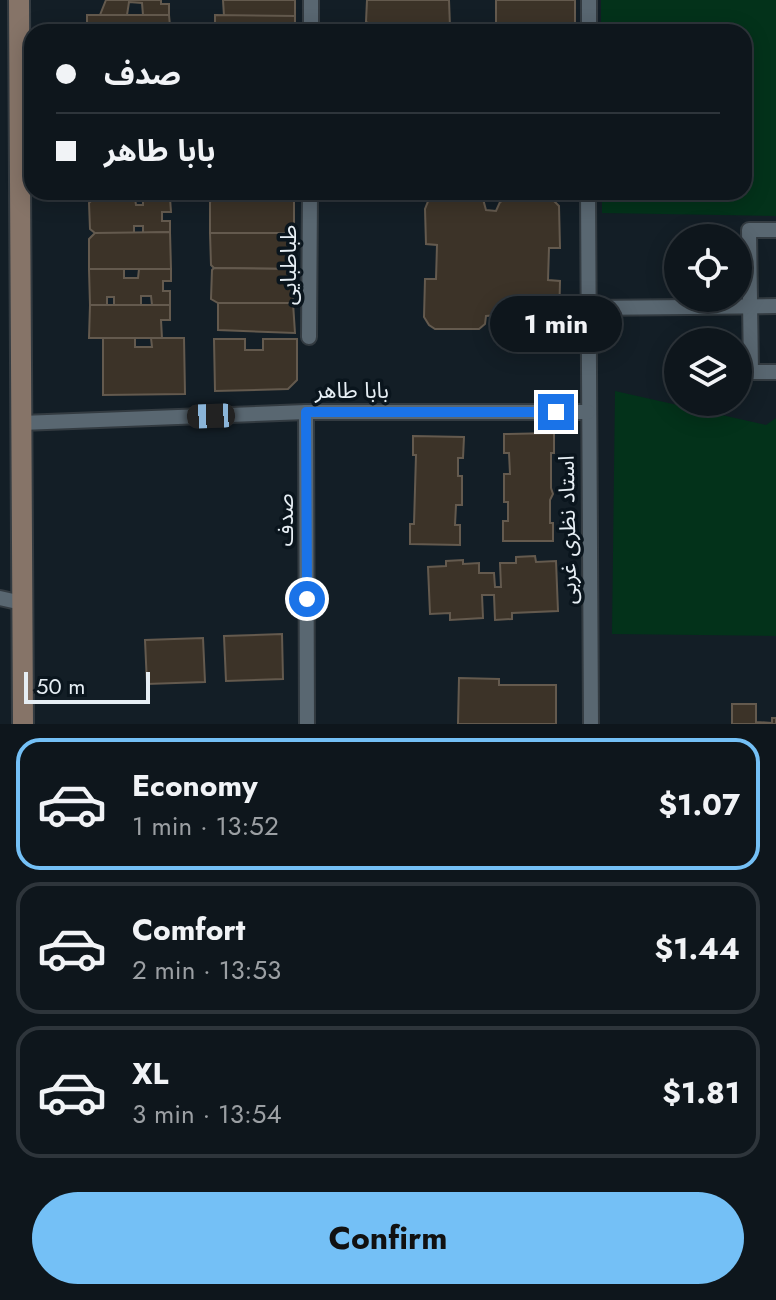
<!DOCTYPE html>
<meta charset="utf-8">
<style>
body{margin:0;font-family:Jost,"Noto Sans Arabic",sans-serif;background:#1c2329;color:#f1f3f6;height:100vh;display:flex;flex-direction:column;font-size:30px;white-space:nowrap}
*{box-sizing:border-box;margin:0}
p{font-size:26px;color:#9b9fa3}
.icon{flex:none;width:44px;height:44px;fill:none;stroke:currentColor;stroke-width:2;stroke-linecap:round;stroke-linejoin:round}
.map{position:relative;height:724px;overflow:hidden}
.details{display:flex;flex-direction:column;background:#0e161c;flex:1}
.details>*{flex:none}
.top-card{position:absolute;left:24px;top:24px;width:728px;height:176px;border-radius:24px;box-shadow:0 4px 20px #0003,0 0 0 2px #2e353b;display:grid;align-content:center;height:176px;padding:0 32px;background:#0e161c}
.controls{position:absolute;left:664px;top:224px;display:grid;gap:16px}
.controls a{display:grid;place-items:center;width:88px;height:88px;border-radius:50%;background:#0e161c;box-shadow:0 4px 20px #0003,0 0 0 2px #2e353b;font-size:40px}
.scale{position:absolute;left:24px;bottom:20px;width:126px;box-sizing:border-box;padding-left:8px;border:4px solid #e6eef4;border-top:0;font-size:22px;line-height:28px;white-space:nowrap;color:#e6eef4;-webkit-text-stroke:6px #0a151d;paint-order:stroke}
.end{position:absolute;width:36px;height:36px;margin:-18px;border:10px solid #1a73e8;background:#fff;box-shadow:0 0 0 4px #fff}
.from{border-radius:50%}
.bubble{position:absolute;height:56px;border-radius:28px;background:#0e161c;box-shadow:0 4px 20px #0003,0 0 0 2px #2e353b;font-size:26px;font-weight:700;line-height:56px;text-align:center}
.car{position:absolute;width:24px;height:48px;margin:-24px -12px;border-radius:10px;box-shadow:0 0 6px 2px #0007;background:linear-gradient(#222 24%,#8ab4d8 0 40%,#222 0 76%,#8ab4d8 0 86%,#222 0)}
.top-card b{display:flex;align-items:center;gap:28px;height:76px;font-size:30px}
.top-card b+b{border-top:2px solid #2e353b}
.top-card i{width:20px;height:20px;background:#f1f3f6}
ul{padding:14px 0 0;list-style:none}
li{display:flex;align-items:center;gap:24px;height:132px;margin:0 16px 12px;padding:0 16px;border:4px solid #2e353b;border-radius:24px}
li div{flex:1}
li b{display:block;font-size:30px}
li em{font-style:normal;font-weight:700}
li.current{border-color:#74c0f6}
li>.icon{width:72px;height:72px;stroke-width:1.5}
.primary-button{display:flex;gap:16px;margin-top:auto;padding:16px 32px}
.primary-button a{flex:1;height:92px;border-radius:48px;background:#74c0f6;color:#111;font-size:32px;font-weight:700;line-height:92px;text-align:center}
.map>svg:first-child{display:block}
.green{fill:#03321a}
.building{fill:#3c3328;stroke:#645a4e;stroke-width:2}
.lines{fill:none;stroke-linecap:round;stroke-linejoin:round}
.street-casing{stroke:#333b41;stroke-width:18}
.secondary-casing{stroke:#333b41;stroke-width:24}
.street{stroke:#596771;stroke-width:14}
.secondary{stroke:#867468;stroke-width:20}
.route{stroke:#1a73e8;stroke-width:10}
.labels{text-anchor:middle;stroke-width:7;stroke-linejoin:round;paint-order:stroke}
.street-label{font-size:22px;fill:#e6eef4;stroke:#0a151d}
</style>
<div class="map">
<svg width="776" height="724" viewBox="0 0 776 724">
<rect width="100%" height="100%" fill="#131e26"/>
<!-- green -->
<g class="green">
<polygon points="601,0 776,0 776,216 602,213 602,192 744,192 744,32 601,32"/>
<polygon points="615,391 766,425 776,418 776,636 612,634"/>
</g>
<!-- building -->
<g class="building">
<polygon points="106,0 161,0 161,4 169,4 169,15 143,15 142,3 129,2 127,15 100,15"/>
<polygon points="223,0 295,0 295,16 224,16"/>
<polygon points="367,0 449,0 450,27 374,26 366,22"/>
<rect x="496" y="0" width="79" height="25"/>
<polygon points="87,15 169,15 170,26 161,26 161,32 87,32"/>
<polygon points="215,15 295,16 295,32 215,32"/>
<rect x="490" y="25" width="85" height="7"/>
<polygon points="374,26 450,27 450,32 369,32"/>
<polygon points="170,192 170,198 94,198 89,193"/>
<polygon points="226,192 294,192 294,198 227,197"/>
<polygon points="475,194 483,199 486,210 496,211 500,202 514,195 549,196 559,206 560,248 549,248 548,280 560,281 559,321 553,328 547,330 511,330 506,328 498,315 486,316 485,324 479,329 435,329 429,325 424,317 425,279 436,279 437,245 426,244 425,209 429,199 435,195"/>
<polygon points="94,198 135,198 136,205 143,205 143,198 170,198 171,212 162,212 162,221 170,221 170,232 143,233 143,226 134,226 134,233 95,233 90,229 89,203"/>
<polygon points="215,198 294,198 294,233 210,233 210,202"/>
<polygon points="170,232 171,269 89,269 89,239 95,233"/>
<polygon points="210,233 294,233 293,269 214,268 211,265"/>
<polygon points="214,268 293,269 293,303 218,303 211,299 212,270"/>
<polygon points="89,269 124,269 124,278 138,278 139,269 171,269 171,281 163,281 163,291 170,291 170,305 152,305 151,296 141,296 141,305 114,305 114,297 107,297 107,305 90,305"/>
<polygon points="218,303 293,303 295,333 218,330"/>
<polygon points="90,305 170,305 170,320 161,320 162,338 89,338"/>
<polygon points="103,338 135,338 135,347 152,347 151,338 184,338 185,394 103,395"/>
<polygon points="214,339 245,339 245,350 263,350 263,339 297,339 297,380 288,389 215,391"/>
<polygon points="554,433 554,453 551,453 551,488 553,494 550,500 550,523 553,523 553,541 503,541 503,521 508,521 508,502 504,502 504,474 510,474 509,453 504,453 504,434"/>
<polygon points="413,436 464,437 463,458 458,458 458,476 462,476 462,505 456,505 455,525 460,525 460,545 410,544 410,524 414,524 416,455 413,455"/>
<polygon points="535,556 536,562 556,561 558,611 512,613 512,619 495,620 494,595 482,595 483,618 450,620 450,613 430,614 428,567 446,566 446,561 463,560 463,564 479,563 479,573 494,573 495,587 501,587 500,563 516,563 516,557"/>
<polygon points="282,634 283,679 226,681 224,636"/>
<polygon points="203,638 205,682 147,684 145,640"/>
<polygon points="459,678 499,679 499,685 556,685 556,724 458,724"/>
<polygon points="732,704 756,704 756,722 772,723 772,718 776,718 776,724 732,724"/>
</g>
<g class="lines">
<!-- street casing -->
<g class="street-casing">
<g id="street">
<polyline points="311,32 311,0"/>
<polyline points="589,32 589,0"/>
<polyline points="588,192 591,724"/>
<polyline points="776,230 749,230 751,372 776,372"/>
<polyline points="588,308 776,306"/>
<polyline points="309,337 310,192"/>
<polyline points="306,412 307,724"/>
<polyline points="21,423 306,412 588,412"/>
<polyline points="0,598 22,603"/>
</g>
</g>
<!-- secondary casing -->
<g class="secondary-casing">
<polyline id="secondary" points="19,0 23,724"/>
</g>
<!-- street -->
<use href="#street" class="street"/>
<!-- secondary -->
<use href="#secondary" class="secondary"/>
</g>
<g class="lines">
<!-- route -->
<polyline class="route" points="307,599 306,412 556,412"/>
</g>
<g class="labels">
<!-- street labels -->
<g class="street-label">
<text transform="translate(288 265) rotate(-90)" y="8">طباطبایی</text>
<text x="352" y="398">بابا طاهر</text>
<text transform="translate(285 520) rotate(-90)" y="8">صدف</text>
<text transform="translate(567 530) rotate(-91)" y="8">استاد نظری غربی</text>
</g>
</g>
</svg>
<div class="controls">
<a><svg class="icon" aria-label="locate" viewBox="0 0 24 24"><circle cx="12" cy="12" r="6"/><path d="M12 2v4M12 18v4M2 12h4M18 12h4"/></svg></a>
<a><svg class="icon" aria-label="layers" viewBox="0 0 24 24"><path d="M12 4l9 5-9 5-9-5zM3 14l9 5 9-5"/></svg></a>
</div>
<div class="scale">50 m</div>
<i class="end from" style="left:307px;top:599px"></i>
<i class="end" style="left:556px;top:412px"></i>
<div class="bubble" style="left:490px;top:296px;width:132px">1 min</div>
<i class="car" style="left:211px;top:416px;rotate:268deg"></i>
<div class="top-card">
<b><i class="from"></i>صدف</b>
<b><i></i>بابا طاهر</b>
</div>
</div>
<section class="details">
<ul>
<li class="current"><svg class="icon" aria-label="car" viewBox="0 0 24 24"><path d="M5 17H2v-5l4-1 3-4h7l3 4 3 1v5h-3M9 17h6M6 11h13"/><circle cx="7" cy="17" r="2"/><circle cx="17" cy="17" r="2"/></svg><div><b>Economy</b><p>1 min · 13:52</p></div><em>$1.07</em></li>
<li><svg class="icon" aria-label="car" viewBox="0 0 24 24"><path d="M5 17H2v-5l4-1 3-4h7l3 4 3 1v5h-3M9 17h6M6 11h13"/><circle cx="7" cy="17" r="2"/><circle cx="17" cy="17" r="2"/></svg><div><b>Comfort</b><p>2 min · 13:53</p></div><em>$1.44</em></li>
<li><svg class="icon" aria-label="car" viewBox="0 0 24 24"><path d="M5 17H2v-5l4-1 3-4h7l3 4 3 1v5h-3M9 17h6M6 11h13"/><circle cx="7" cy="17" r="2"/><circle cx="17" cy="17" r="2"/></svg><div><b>XL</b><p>3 min · 13:54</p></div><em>$1.81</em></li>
</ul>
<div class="primary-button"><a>Confirm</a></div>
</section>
